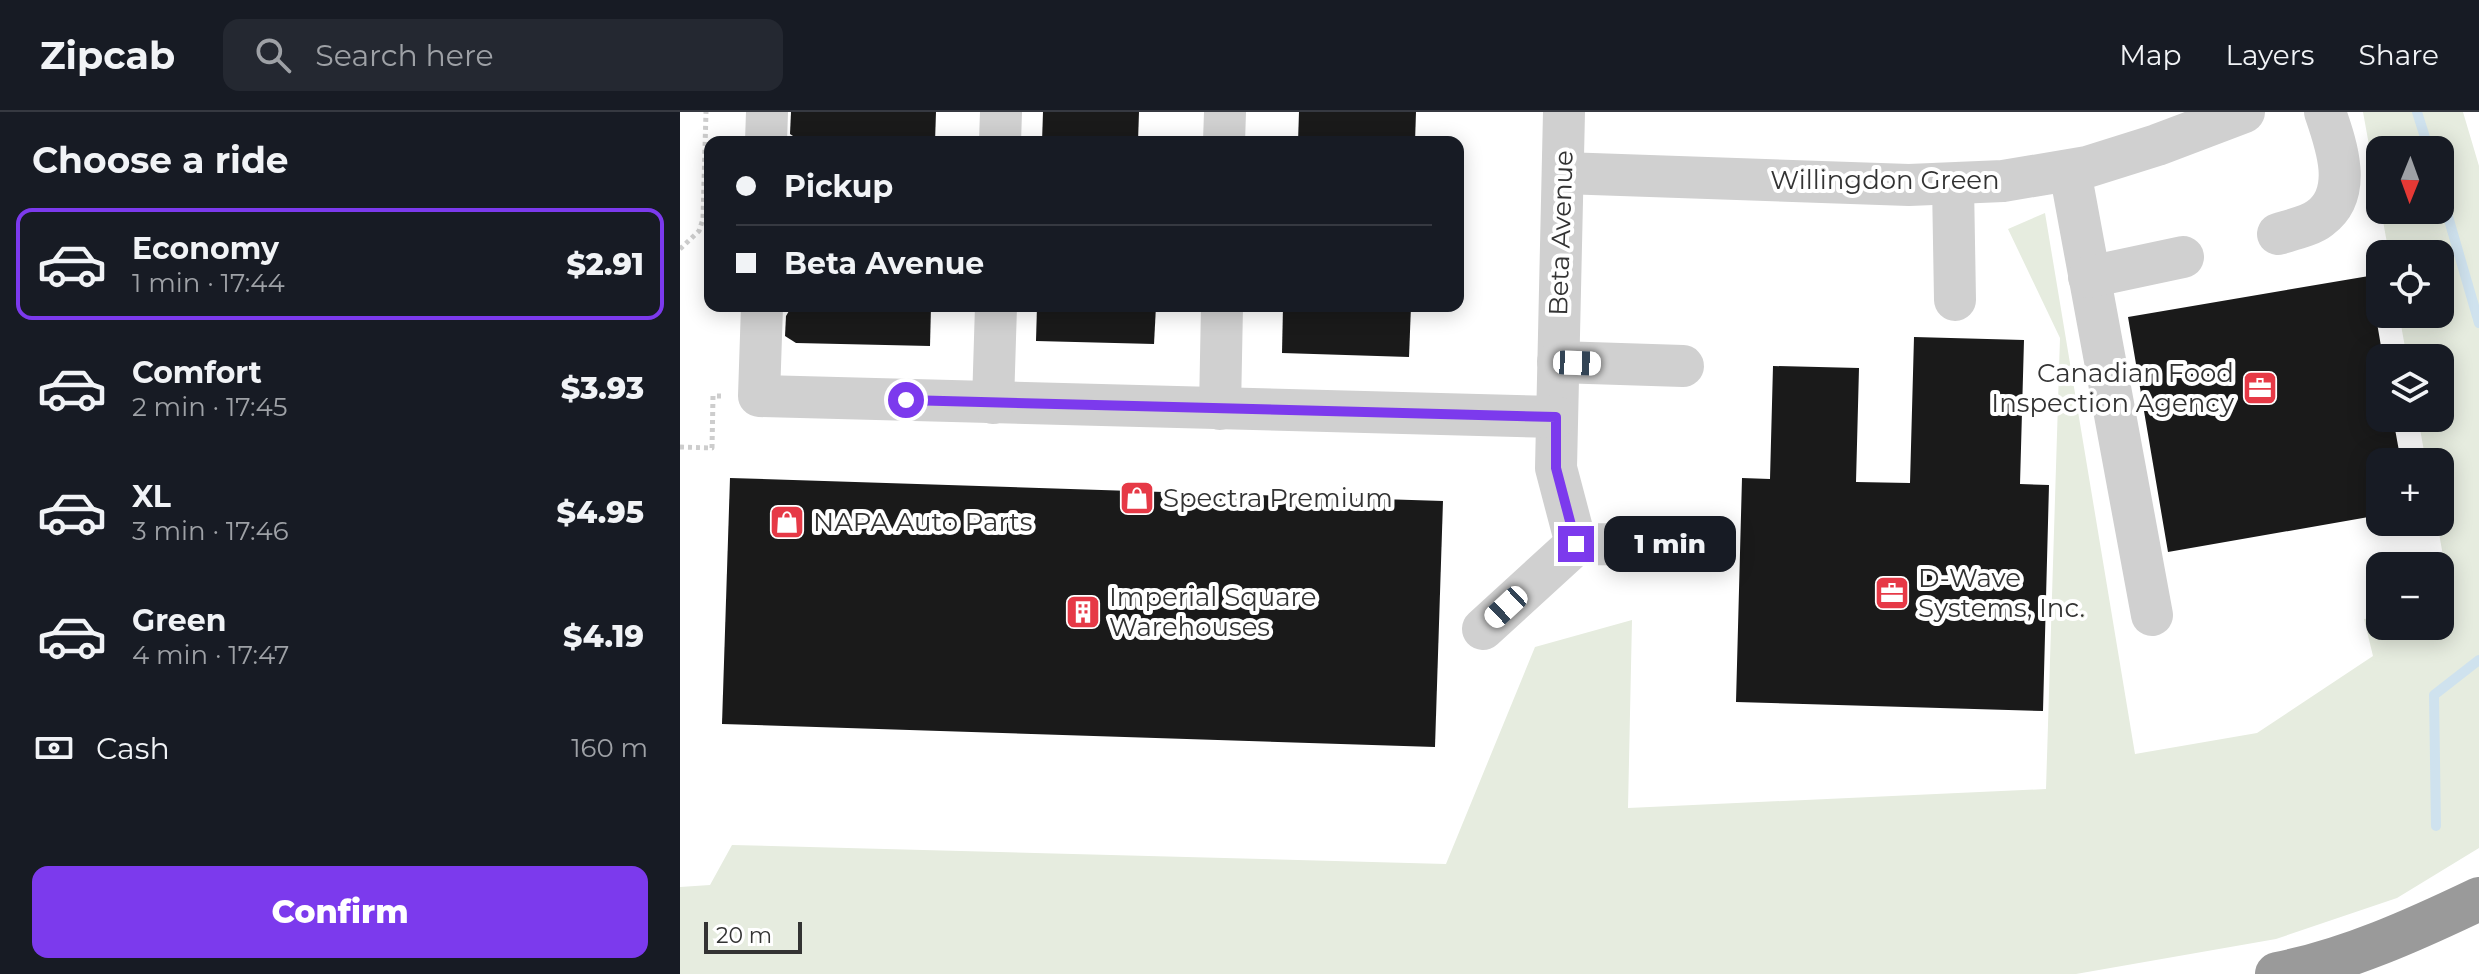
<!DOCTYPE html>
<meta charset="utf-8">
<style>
body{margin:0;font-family:Montserrat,sans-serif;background:#242831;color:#f1f3f6;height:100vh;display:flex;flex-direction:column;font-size:30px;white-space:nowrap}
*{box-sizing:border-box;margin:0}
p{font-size:26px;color:#9ea1a6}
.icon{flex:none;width:44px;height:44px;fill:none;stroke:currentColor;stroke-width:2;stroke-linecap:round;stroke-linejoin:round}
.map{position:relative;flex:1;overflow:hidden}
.sheet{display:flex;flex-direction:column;background:#171b24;width:680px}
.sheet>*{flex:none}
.guide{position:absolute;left:24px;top:24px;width:760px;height:176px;border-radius:16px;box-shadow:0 4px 20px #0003;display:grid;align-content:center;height:176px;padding:0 32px;background:#171b24}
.needle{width:52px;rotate:181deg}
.buttons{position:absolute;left:1686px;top:24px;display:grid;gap:16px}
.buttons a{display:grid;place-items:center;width:88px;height:88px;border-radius:16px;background:#171b24;box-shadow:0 4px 20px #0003;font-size:40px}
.scale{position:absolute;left:24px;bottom:20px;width:98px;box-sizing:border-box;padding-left:8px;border:4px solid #333;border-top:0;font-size:22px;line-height:28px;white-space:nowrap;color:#333;-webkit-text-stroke:6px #fff;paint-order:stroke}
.end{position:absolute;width:36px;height:36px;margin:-18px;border:10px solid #7c3aed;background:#fff;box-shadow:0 0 0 4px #fff}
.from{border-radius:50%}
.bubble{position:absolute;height:56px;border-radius:16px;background:#171b24;box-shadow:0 4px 20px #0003;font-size:26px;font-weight:800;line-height:56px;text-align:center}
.car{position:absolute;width:24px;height:48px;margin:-24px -12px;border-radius:10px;box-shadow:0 0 6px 2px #0007;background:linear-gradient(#fff 24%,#345 0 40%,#fff 0 76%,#345 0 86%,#fff 0)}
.guide b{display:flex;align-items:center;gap:28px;height:76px;font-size:30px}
.guide b+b{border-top:2px solid #363941}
.guide i{width:20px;height:20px;background:#f1f3f6}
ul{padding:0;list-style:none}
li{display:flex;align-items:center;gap:24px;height:112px;margin:0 16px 12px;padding:0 16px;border:4px solid transparent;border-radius:16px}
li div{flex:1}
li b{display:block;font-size:30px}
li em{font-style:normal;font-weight:800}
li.selected{border-color:#7c3aed}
li>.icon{width:72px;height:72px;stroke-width:1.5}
h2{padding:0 32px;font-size:36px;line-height:96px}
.pay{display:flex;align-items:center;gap:20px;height:88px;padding:0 32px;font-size:30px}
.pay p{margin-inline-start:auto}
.primary-button{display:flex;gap:16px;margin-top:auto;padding:16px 32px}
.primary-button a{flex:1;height:92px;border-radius:16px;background:#7c3aed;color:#fff;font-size:32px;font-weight:800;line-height:92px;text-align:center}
header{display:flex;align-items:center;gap:48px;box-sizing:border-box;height:112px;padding:0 40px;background:#171b24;border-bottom:2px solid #363941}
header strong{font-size:38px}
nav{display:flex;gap:44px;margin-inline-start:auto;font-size:28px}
.search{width:560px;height:72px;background:#242831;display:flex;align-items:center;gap:20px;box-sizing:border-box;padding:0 28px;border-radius:16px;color:#9ea1a6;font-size:30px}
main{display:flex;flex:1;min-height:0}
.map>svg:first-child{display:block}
.green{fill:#e6ecdf}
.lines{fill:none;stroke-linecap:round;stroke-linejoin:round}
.stream{stroke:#cfe2ee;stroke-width:10}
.building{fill:#1a1a1a}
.path{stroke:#cdcdcd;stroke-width:5;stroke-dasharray:4 4;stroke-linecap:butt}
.minor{stroke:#d0d0d0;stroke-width:42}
.highway{stroke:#9a9a9a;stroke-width:44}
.route{stroke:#7c3aed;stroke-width:10}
.labels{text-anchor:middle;stroke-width:8;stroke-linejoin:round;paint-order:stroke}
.street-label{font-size:26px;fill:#333;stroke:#fff}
.poi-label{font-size:26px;fill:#333;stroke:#fff;text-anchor:start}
</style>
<header>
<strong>Zipcab</strong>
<div class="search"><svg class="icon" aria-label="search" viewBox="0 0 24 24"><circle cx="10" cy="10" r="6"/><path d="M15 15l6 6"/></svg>Search here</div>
<nav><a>Map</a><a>Layers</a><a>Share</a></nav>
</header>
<main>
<section class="sheet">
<h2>Choose a ride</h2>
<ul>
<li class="selected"><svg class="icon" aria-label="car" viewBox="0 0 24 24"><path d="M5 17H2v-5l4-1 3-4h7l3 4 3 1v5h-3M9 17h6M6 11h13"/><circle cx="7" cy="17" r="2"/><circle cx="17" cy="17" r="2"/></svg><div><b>Economy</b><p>1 min · 17:44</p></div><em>$2.91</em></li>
<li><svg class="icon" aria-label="car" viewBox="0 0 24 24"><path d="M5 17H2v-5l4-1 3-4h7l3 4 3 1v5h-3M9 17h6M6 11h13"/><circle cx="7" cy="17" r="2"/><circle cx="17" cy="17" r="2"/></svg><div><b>Comfort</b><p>2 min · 17:45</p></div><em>$3.93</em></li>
<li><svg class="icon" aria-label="car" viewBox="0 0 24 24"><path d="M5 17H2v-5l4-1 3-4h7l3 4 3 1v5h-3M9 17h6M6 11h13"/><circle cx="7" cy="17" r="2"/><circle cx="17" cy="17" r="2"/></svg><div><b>XL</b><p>3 min · 17:46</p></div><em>$4.95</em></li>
<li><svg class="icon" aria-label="car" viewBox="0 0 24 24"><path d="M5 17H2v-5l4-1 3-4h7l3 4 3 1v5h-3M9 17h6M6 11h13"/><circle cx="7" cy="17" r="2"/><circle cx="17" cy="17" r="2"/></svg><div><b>Green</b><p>4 min · 17:47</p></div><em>$4.19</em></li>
</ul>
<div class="pay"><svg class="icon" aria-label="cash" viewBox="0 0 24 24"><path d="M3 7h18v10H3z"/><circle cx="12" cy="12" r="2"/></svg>Cash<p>160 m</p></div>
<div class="primary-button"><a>Confirm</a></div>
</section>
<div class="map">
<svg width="1799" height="862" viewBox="0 0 1799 862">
<rect width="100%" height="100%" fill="#fff"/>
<!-- green -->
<polygon class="green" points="1683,0 1783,0 1799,54 1799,736 1717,786 1596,827 1396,862 0,862 0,775 30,773 52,733 766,752 855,535 952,508 948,696 1366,677 1380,226 1328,117 1365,101 1455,642 1577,621 1693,544 1684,507 1700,505 1700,514 1760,514 1760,462 1765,455 1757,410 1760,410 1760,350 1746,350 1738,306 1760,306 1760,246 1727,246 1719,202 1760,202 1760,142 1709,142 1701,98 1760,98 1760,38 1700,38 1700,94"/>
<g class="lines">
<!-- stream -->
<g class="stream">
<polyline points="1737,0 1749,38"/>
<polyline points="1760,77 1799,211"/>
<polyline points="1756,714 1754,583 1799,548"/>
</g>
</g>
<!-- building -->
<g class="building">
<polygon points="111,0 256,0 255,30 122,30 110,22"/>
<polygon points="363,0 459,0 458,30 362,30"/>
<polygon points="619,0 736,0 735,30 618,30"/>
<polygon points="1689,164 1703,246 1700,246 1700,306 1713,306 1721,350 1700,350 1700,403 1488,440 1448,205"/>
<polygon points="112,194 251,194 250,234 116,231 105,224 106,204"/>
<polygon points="357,194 476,194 474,232 356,229"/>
<polygon points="603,194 731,194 729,245 602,241"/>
<polygon points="1234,225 1344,228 1340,372 1369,373 1363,599 1056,590 1062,366 1090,367 1093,254 1179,256 1176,370 1230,371"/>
<polygon points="50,366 763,389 755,635 42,612"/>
</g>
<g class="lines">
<!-- path -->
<g class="path">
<polyline points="0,137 19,119 23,107 26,0"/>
<polyline points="0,335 32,336 33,284 44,284"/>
</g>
<!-- minor -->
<g class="minor">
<polyline points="884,0 876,356 896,432"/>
<polyline points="86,30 87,0"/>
<polyline points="320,30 321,0"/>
<polyline points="544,30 545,0"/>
<polyline points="1390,59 1472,503"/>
<polyline points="883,61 1229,73 1323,69 1407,55 1477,33 1564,0"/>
<polyline points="1273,72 1275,188"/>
<path d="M1598,122C1611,118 1630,114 1640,106C1674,81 1656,32 1645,0"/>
<polyline points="1409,165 1503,145"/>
<polyline points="82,194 79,284 876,305"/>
<polyline points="878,250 1003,254"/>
<polyline points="313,291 316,194"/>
<polyline points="540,297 542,194"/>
<polyline points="803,517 896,432 996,433"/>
</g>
<!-- highway -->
<path class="highway" d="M1597,862C1668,848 1734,818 1799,787"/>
</g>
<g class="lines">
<!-- route -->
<polyline class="route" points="226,288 876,305 876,356 896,432"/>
</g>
<!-- icons -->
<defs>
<g id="office-square" transform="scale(1.8)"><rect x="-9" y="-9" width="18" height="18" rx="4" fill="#e63946" stroke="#fff"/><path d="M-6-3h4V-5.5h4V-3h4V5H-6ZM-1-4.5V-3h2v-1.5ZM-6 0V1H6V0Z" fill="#fff"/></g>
<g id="shop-square" transform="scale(1.8)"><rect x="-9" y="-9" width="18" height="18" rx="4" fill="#e63946" stroke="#fff"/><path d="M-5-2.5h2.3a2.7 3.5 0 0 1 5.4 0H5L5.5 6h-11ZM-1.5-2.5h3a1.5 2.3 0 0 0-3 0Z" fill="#fff"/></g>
<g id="building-square" transform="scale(1.8)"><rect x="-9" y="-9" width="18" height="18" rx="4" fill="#e63946" stroke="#fff"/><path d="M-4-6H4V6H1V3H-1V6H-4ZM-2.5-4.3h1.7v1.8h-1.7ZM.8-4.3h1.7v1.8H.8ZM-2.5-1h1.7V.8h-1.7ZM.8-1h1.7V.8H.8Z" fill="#fff"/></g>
</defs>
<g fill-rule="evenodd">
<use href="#office-square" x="1580" y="276"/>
<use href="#shop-square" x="457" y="386"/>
<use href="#shop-square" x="107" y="410"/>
<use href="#office-square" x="1212" y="481"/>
<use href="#building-square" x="403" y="500"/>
</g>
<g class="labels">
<!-- street labels -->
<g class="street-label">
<text x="1205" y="77">Willingdon Green</text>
<text transform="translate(881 121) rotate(-88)" y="9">Beta Avenue</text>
</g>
<!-- poi labels -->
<g class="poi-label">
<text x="1554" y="270" text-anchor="end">Canadian Food<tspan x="1554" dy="30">Inspection Agency</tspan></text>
<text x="483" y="395">Spectra Premium</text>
<text x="133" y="419">NAPA Auto Parts</text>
<text x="1238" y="475">D-Wave<tspan x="1238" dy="30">Systems, Inc.</tspan></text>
<text x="429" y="494">Imperial Square<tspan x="429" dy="30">Warehouses</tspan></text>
</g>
</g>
</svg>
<div class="buttons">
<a><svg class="needle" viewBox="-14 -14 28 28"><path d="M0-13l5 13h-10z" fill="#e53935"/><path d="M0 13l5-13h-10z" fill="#9ea1a6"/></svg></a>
<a><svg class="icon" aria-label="locate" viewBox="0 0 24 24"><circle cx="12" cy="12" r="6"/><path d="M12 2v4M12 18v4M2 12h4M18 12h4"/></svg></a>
<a><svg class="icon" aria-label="layers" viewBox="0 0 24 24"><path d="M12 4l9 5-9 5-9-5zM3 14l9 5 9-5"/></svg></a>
<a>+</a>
<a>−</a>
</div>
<div class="scale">20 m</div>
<i class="end from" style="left:226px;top:288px"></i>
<i class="end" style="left:896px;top:432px"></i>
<div class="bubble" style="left:924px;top:404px;width:132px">1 min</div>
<i class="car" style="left:897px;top:251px;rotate:92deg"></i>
<i class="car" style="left:826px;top:495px;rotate:227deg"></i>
<div class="guide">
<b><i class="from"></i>Pickup</b>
<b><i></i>Beta Avenue</b>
</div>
</div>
</main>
